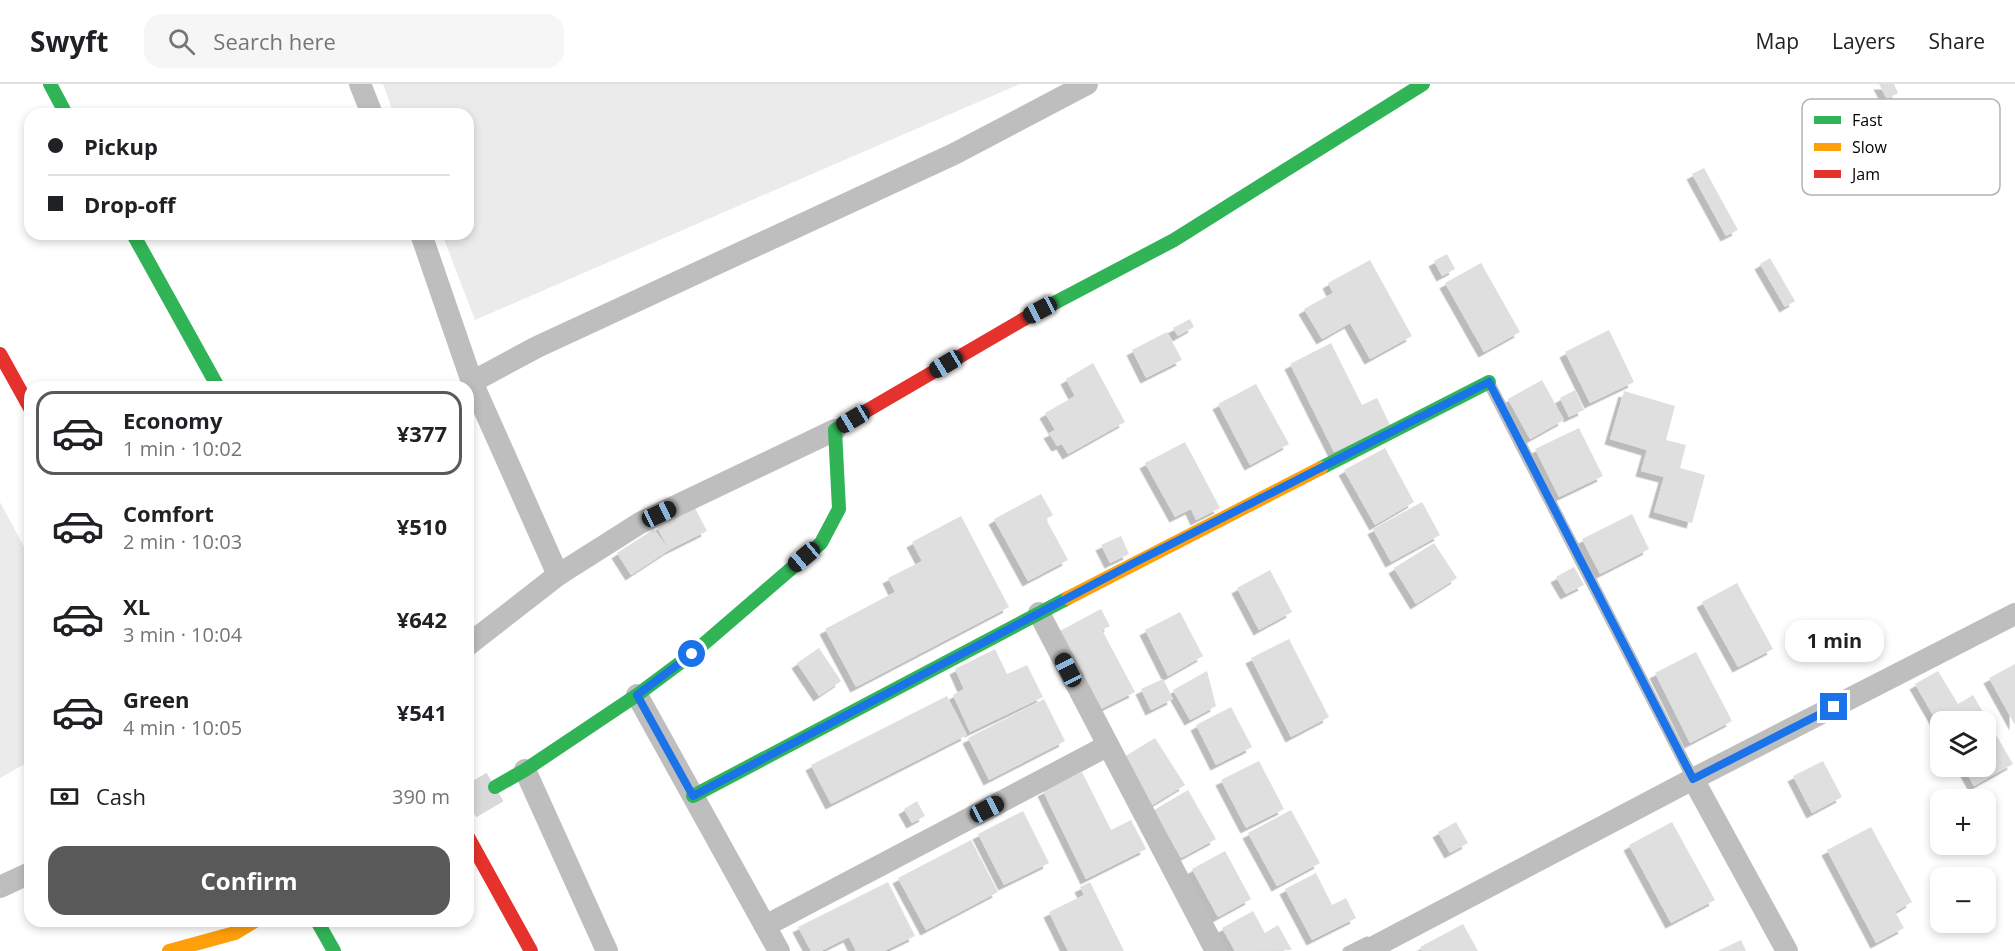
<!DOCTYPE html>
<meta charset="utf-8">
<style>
body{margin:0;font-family:"Open Sans",sans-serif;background:#f6f6f6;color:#202124;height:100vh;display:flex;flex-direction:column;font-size:22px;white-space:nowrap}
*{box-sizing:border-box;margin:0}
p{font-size:20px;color:#757577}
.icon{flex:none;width:33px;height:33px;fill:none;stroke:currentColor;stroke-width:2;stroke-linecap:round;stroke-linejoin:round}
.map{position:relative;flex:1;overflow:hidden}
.details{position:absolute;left:24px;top:297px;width:450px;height:546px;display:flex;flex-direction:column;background:#fff;border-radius:18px;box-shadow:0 3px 9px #0003}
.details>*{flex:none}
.guide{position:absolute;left:24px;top:24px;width:450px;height:132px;border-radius:18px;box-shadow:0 3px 9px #0003;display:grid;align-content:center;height:132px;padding:0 24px;background:#fff}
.buttons{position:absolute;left:1930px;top:627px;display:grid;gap:12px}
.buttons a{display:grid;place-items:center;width:66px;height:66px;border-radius:12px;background:#fff;box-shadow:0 3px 9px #0003;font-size:30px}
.end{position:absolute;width:27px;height:27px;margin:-14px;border:8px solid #1a73e8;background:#fff;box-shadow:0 0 0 3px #fff}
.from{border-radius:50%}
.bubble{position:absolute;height:42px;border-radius:18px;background:#fff;box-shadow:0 3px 9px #0003;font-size:20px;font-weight:700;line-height:42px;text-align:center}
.car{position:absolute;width:18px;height:36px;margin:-18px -9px;border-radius:8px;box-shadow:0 0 4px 2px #0007;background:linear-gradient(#222 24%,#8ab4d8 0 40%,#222 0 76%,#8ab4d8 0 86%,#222 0)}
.guide b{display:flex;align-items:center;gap:21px;height:57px;font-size:22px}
.guide b+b{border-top:2px solid #e0e0e0}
.guide i{width:15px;height:15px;background:#202124}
ul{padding:10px 0 0;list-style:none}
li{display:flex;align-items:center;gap:18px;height:84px;margin:0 12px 9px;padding:0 12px;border:3px solid transparent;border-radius:18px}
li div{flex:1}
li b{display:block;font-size:22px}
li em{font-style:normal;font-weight:700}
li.selected{border-color:#595959}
li>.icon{width:54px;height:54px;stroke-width:1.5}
.pay{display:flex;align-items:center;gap:15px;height:66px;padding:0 24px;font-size:22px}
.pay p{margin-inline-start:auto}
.cta{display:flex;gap:12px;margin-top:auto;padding:12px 24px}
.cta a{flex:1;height:69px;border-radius:18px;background:#595959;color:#fff;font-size:24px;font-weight:700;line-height:69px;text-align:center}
header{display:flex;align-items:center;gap:36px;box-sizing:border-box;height:84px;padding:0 30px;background:#fff;border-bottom:2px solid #e0e0e0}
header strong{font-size:28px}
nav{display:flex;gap:33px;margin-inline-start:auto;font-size:21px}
.search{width:420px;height:54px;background:#f6f6f6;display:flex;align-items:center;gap:15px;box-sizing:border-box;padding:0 21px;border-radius:18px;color:#757577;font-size:22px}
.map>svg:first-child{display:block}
.green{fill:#ebebeb}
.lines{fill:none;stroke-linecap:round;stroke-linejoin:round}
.stream{stroke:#bebebe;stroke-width:9}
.building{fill:#dfdfdf;filter:url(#shadow)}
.secondary-tunnel{stroke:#d9d9d9;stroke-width:33;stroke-dasharray:33 16;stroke-linecap:butt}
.lane{stroke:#bebebe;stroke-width:12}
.street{stroke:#bebebe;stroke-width:22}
.fast{stroke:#30b455;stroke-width:14}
.slow{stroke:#ff9f0a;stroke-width:14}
.jam{stroke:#e5322d;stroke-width:14}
.route{stroke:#1a73e8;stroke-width:8}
.key{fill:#fff;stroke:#b2b2b2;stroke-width:1.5}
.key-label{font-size:16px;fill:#000}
</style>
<header>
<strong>Swyft</strong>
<div class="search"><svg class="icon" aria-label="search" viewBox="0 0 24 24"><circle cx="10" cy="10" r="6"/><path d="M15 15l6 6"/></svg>Search here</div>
<nav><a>Map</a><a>Layers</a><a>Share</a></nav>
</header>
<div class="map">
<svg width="2015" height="867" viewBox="0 0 2015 867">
<defs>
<filter id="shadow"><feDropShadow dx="-5.5" dy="5.5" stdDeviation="0" flood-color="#0004"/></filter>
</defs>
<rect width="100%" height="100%" fill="#fff"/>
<!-- green -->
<g class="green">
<polygon points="383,0 1020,0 475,236 442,150 468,150 468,30 394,30"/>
<polygon points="0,418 30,474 30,677 0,694"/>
</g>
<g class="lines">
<!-- stream -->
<polyline class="stream" points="1347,867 1367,857"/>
</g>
<!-- building -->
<g class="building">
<polygon points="1879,0 1894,0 1898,9 1887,15"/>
<polygon points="1704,84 1738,146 1726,152 1692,90"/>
<polygon points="1447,170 1455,185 1442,192 1434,177"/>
<polygon points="1770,174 1795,217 1785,223 1760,180"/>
<polygon points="1370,176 1412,252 1370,275 1350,239 1322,255 1304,225 1333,209 1328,199"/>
<polygon points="1481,179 1520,248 1484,268 1445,199"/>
<polygon points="1190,235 1194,243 1178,252 1173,244"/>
<polygon points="1609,246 1634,298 1590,319 1565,268"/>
<polygon points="1167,248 1182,276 1146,294 1132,266"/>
<polygon points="1331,259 1362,321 1377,314 1390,341 1334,368 1290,280"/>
<polygon points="1093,279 1125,338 1068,370 1062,360 1057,362 1049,349 1055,346 1045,329 1075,312 1066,295"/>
<polygon points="1542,296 1564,336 1530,355 1508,315"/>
<polygon points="1256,300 1289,360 1250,381 1218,320"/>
<polygon points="1575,306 1584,326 1569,333 1560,314"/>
<polygon points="1624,307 1675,322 1666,356 1686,361 1680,384 1705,391 1692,439 1654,428 1664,393 1641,387 1647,366 1610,355"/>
<polygon points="1579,344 1603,392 1559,413 1535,365"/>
<polygon points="1185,358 1220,424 1196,436 1191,425 1175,433 1145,379"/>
<polygon points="1385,364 1414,418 1375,441 1344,386"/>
<polygon points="1041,410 1053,431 1046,435 1068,476 1028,497 994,435"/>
<polygon points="1422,418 1440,451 1391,478 1373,445"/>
<polygon points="695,424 707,447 669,466 657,443"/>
<polygon points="1632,430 1649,465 1600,490 1582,455"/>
<polygon points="961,432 1009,523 856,603 825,545 895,508 888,494 922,477 912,458"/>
<polygon points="654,445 669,466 631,491 617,469"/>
<polygon points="1121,452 1129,470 1110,479 1101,461"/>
<polygon points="1434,459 1457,494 1416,520 1394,484"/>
<polygon points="1574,483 1584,501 1566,510 1556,493"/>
<polygon points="1270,486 1292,528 1259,546 1237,504"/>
<polygon points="1737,499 1773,565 1738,583 1702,518"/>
<polygon points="1101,525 1110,542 1102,546 1135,608 1097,627 1056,549"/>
<polygon points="1180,528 1203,572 1168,592 1145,546"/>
<polygon points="1289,555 1329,633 1291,653 1251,574"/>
<polygon points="819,564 841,597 819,612 797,579"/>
<polygon points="995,565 1007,590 1027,581 1043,613 970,648 953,611 964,605 955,585"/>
<polygon points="1696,568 1732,637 1690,659 1655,589"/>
<polygon points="2015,580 2015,641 1989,594"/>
<polygon points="1207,587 1216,622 1190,636 1173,606"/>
<polygon points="1938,587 1958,620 1973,611 2013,680 1974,702 1963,682 1986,682 1986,638 1941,638 1941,645 1915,600"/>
<polygon points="1163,595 1173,615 1151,626 1141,605"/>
<polygon points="947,612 967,651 831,720 811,681"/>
<polygon points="1044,615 1065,657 989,696 968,654"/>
<polygon points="1231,623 1252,663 1216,681 1196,641"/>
<polygon points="1155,654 1185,701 1149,723 1119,676"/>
<polygon points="1259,677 1284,725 1246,744 1221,696"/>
<polygon points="1823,677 1842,713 1812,729 1793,692"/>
<polygon points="1082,688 1111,746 1131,736 1146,765 1086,795 1043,707"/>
<polygon points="1188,706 1216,755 1181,774 1154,726"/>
<polygon points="917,717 925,732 912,739 904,725"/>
<polygon points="1291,726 1320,779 1277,802 1248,749"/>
<polygon points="1023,727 1049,779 1004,801 978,750"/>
<polygon points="1456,738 1468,759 1450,769 1438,748"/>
<polygon points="1672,738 1715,816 1671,839 1629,761"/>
<polygon points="1871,743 1912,818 1895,828 1904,844 1876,859 1827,766"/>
<polygon points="971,756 998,808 926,846 898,794"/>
<polygon points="1225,767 1251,815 1218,833 1192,785"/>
<polygon points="1316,789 1332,821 1346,814 1356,834 1312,856 1285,805"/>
<polygon points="888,798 915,852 884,867 856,867 849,853 821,867 811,867 798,843"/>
<polygon points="1090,798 1124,867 1068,867 1049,828 1084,811 1080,803"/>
<polygon points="1253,827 1265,849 1278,841 1292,866 1235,867 1222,844"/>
<polygon points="1463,840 1478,867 1422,867 1420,863"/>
<polygon points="1741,856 1746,867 1718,867"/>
</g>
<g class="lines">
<!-- secondary-tunnel -->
<polyline class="secondary-tunnel" points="468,719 495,703"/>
<!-- lane -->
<polyline class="lane" points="1489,299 1693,695"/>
<!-- street -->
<g class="street">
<polyline points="360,0 372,30"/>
<polyline points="421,150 472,298 558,491"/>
<polyline points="472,298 537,263 954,70 1087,0"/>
<polyline points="1039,529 1216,867"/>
<polyline points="468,561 558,491 640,439 835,346"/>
<polyline points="637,611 779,867"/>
<polyline points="525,686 607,867"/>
<polyline points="1693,695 1787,867"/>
<polyline points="0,803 30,789"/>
<polyline points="765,842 1107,662"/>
<polyline points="1366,867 1693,695 2015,530"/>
</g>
<!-- fast -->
<g class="fast">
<polyline points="50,0 66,30"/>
<polyline points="133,150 218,303"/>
<polyline points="1024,235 1174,156 1423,0"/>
<polyline points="1321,384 1489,298"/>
<polyline points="495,703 525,686 637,611 692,570 821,459 839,425 835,346 856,333"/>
<polyline points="693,712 1068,514"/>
<polyline points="317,837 334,867"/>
</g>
<!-- slow -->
<g class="slow">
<polyline points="1068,514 1321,384"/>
<polyline points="169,867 235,849 255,837"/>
</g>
<!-- jam -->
<g class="jam">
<polyline points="0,270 30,324"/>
<polyline points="856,333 1024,235"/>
<polyline points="468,753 531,867"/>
</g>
</g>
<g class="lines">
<!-- route -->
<polyline class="route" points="692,570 637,611 693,712 1132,480 1489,298 1693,695 1834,623"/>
</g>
<!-- legend -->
<rect x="1802" y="15" width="198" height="96" rx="9" class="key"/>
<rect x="1814" y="32" width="27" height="8" fill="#30b455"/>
<rect x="1814" y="59" width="27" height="8" fill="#ff9f0a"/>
<rect x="1814" y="86" width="27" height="8" fill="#e5322d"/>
<g class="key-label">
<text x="1852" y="42">Fast</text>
<text x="1852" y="69">Slow</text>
<text x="1852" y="96">Jam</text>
</g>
</svg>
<div class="buttons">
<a><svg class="icon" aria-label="layers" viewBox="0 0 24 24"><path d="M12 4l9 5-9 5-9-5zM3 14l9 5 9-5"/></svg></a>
<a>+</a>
<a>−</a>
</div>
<i class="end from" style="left:692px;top:570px"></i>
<i class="end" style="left:1834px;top:623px"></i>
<div class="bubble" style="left:1785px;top:536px;width:99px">1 min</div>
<i class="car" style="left:1040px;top:226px;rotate:242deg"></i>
<i class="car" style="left:946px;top:280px;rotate:239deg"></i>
<i class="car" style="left:853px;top:335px;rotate:239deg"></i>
<i class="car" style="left:659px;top:430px;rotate:65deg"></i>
<i class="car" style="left:804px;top:473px;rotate:230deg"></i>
<i class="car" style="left:1068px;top:586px;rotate:333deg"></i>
<i class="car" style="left:987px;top:725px;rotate:62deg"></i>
<div class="guide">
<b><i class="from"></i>Pickup</b>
<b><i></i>Drop-off</b>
</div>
<section class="details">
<ul>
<li class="selected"><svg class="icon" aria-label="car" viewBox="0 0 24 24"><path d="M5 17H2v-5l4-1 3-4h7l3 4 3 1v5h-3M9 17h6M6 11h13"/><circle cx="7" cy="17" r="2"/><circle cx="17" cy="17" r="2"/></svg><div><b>Economy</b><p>1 min · 10:02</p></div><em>¥377</em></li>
<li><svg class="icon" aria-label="car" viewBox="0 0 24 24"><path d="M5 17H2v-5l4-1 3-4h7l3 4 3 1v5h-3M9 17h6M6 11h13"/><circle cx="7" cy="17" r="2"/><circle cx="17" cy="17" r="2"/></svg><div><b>Comfort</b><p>2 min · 10:03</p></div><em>¥510</em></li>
<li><svg class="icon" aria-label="car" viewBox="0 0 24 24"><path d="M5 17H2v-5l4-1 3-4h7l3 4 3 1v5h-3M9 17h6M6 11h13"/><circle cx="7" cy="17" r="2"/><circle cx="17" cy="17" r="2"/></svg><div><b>XL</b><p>3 min · 10:04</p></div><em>¥642</em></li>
<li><svg class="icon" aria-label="car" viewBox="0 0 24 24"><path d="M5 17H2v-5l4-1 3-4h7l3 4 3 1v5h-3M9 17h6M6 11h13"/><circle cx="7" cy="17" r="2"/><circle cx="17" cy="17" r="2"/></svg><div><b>Green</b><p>4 min · 10:05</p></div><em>¥541</em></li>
</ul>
<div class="pay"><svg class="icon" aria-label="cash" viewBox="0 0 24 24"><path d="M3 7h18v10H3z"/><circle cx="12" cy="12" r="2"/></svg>Cash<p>390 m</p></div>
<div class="cta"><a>Confirm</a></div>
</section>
</div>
